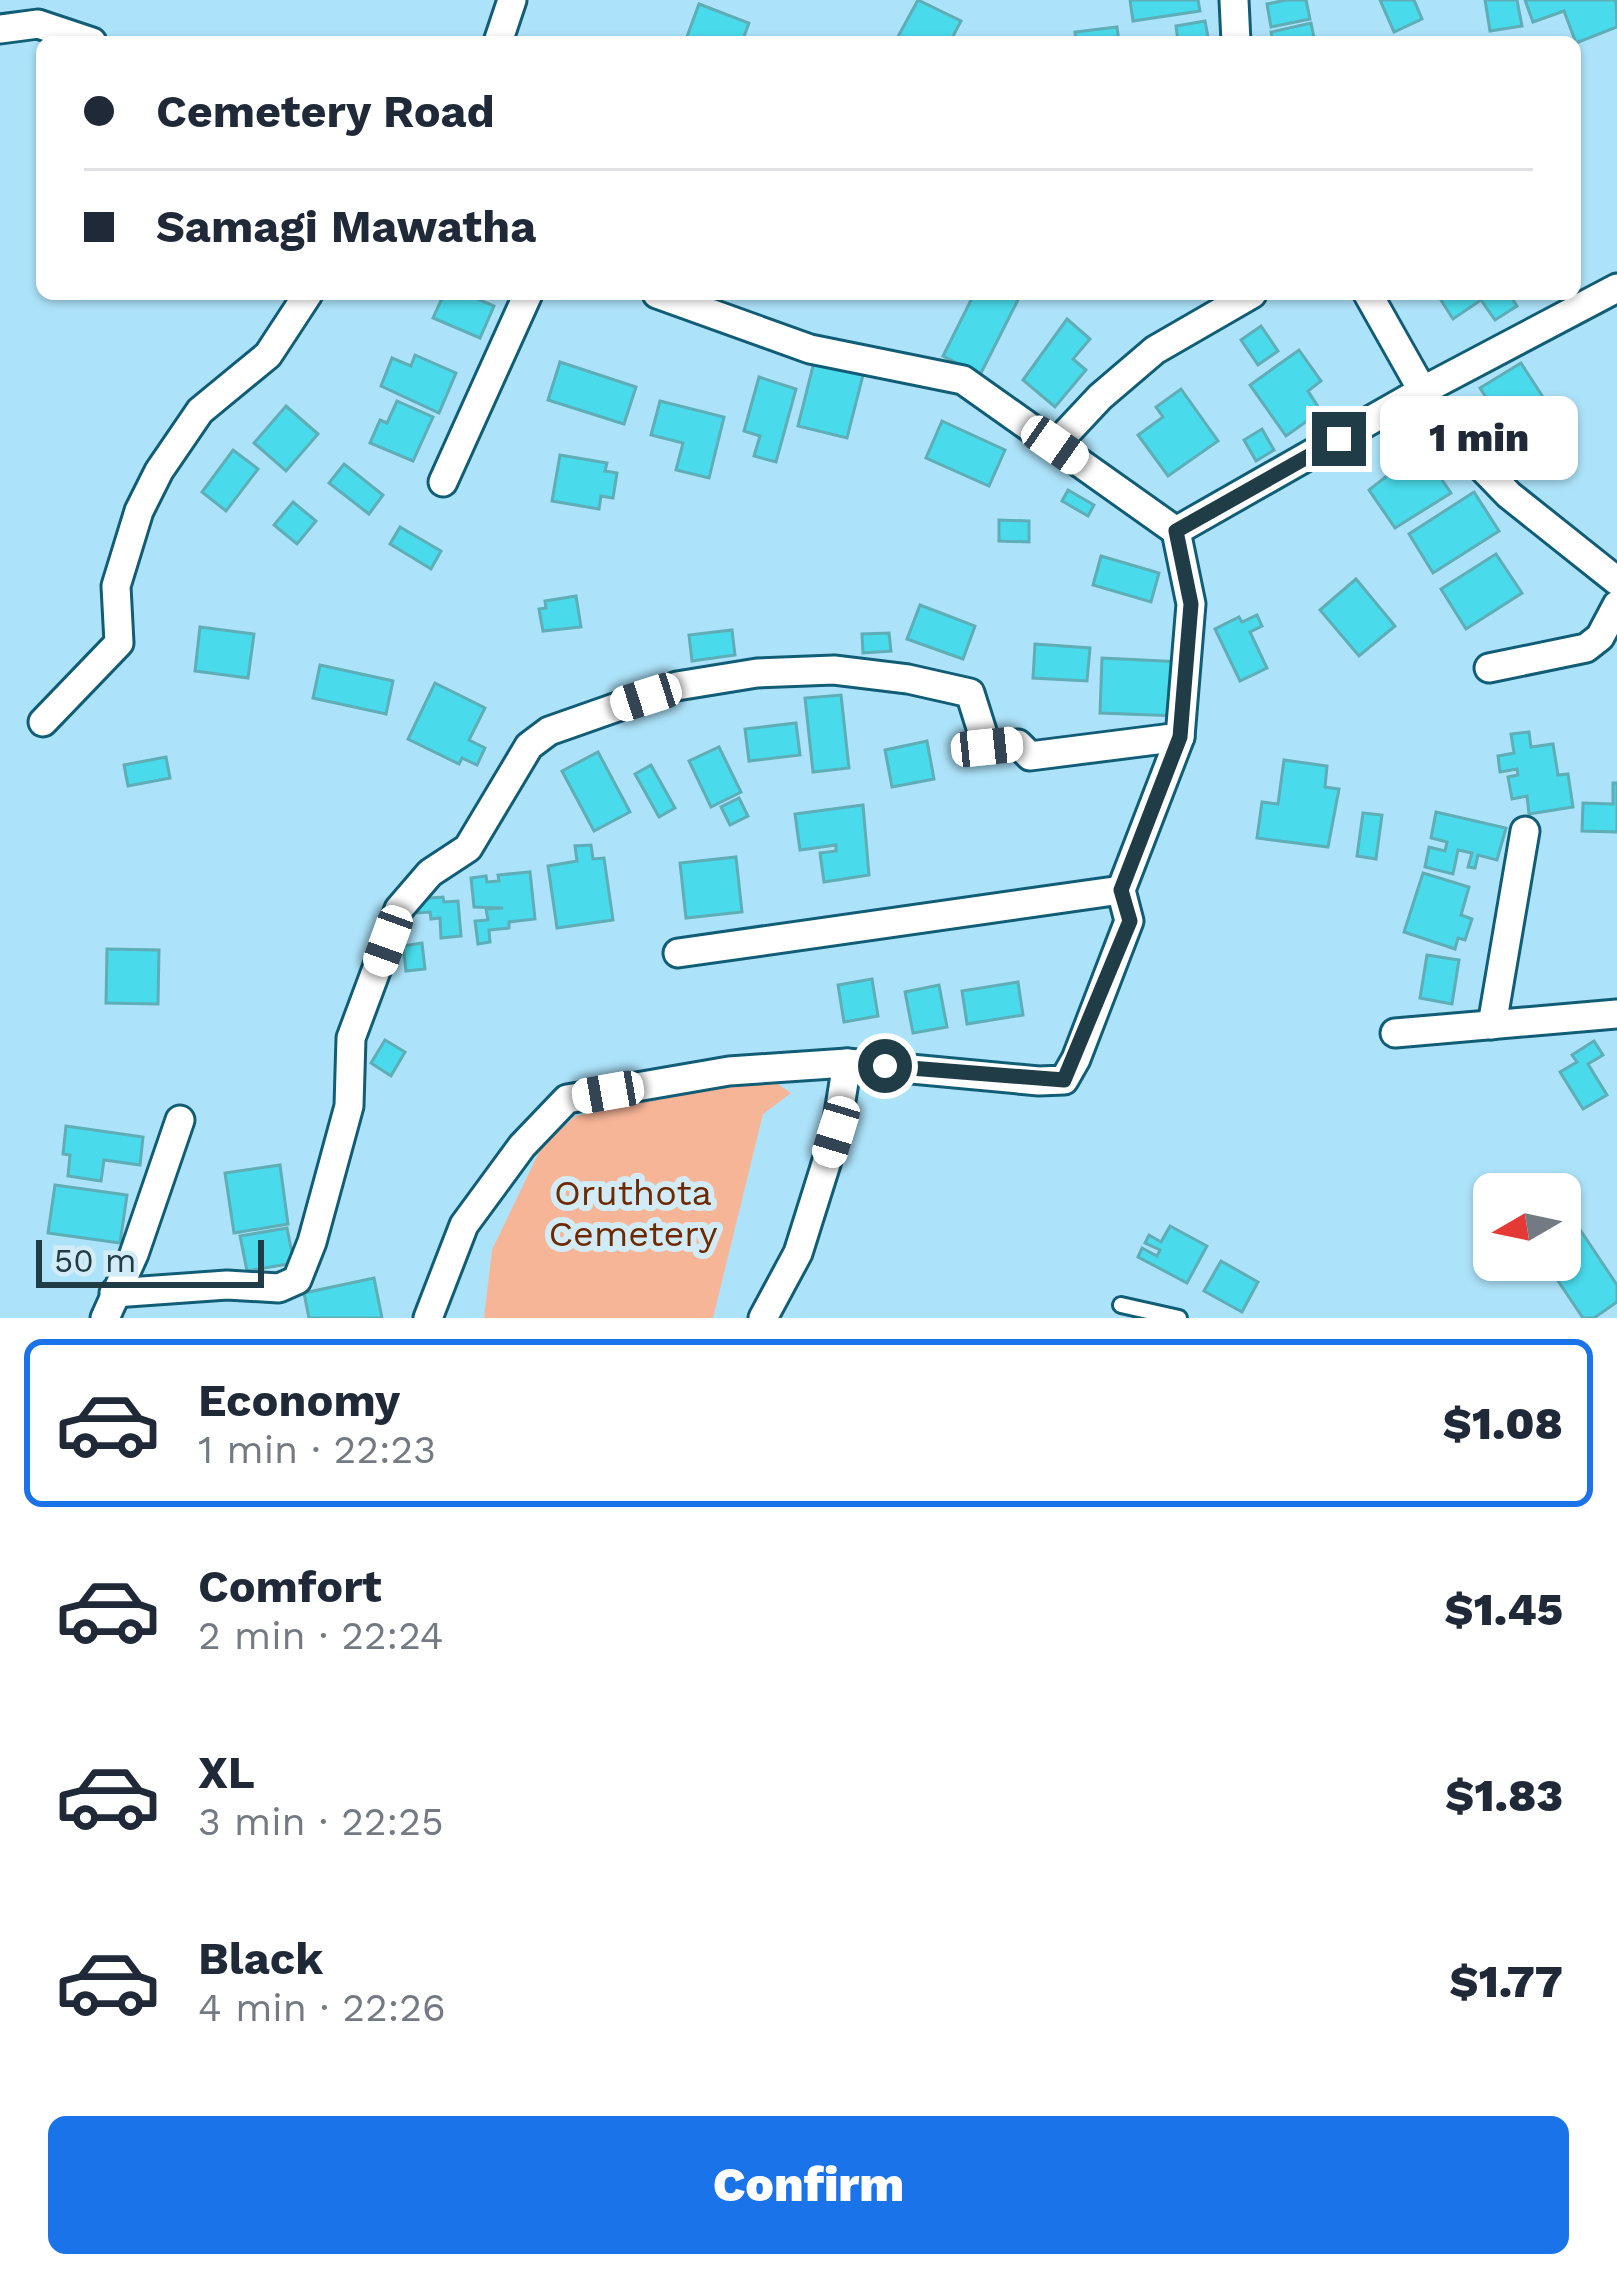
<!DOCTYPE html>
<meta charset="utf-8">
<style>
body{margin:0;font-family:"Work Sans",sans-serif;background:#f2f2f3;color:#1f2937;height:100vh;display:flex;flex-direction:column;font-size:45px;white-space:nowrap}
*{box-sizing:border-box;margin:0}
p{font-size:39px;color:#747a83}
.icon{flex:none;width:66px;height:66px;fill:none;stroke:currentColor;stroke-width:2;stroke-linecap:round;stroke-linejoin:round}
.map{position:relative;height:1318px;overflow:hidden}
.side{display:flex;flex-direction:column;background:#fff;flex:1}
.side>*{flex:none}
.banner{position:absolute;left:36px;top:36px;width:1545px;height:264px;border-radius:18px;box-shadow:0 3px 9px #0004;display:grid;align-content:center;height:264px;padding:0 48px;background:#fff}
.needle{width:78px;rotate:261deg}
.fabs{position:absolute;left:1473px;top:1173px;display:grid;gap:24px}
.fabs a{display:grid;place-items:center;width:108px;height:108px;border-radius:18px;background:#fff;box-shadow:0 3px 9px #0004;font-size:60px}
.scale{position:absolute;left:36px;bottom:30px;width:228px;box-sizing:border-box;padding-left:12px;border:6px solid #203c47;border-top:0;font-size:33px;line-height:42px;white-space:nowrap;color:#203c47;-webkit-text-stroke:9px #d2ecf7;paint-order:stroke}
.end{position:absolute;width:54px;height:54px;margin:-27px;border:15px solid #203c47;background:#fff;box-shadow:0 0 0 6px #fff}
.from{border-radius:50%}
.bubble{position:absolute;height:84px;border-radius:18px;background:#fff;box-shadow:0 3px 9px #0004;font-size:39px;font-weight:800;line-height:84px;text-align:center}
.car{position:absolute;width:36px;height:72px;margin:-36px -18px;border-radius:15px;box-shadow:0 0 9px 3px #0007;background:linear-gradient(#fff 24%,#345 0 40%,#fff 0 76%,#345 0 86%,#fff 0)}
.banner b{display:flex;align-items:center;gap:42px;height:114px;font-size:45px}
.banner b+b{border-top:3px solid #e0e1e3}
.banner i{width:30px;height:30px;background:#1f2937}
ul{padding:21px 0 0;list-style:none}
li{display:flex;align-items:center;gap:36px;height:168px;margin:0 24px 18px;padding:0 24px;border:6px solid transparent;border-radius:18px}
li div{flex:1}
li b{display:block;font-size:45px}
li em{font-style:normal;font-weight:800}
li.current{border-color:#1a73e8}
li>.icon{width:108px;height:108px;stroke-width:1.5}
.button{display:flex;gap:24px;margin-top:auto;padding:24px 48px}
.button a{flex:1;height:138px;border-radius:18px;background:#1a73e8;color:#fff;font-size:48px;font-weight:800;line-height:138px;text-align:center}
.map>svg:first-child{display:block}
.green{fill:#f7b597}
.building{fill:#49dbeb;stroke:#5eadb7;stroke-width:3}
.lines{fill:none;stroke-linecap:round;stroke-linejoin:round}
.service-casing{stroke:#115d76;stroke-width:20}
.minor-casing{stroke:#115d76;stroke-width:33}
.service{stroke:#fff;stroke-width:14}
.minor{stroke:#fff;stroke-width:27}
.route{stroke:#203c47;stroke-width:15}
.labels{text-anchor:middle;stroke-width:12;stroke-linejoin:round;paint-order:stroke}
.park-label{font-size:36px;fill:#6e2900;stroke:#d2ecf7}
</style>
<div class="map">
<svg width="1617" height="1318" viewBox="0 0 1617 1318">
<rect width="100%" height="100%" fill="#ade3fa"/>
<!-- green -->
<polygon class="green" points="769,1078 791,1093 763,1114 713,1318 484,1318 492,1250 541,1148 575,1116"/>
<!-- building -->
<g class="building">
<polygon points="918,0 961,21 950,42 895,42"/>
<polygon points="1130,0 1198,0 1200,11 1133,21"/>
<polygon points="1286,0 1306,0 1310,19 1271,27 1267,4"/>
<polygon points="1380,0 1414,0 1422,19 1394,32"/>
<polygon points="1485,0 1517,0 1522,26 1490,31"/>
<polygon points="1525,0 1616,0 1617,27 1576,43 1564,11 1533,22"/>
<polygon points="699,4 749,23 742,42 685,42"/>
<polygon points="1205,21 1209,42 1178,42 1176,26"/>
<polygon points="1311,23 1315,42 1273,42 1271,32"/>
<polygon points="1117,27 1119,42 1076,42 1075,32"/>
<polygon points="444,294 466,294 494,306 480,338 433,318"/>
<polygon points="974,294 1021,294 980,375 943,356"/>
<polygon points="1444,294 1509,294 1517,306 1495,320 1481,300 1453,319 1439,297"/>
<polygon points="1067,319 1090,339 1073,359 1086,370 1055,407 1023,380"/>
<polygon points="1261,326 1278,351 1258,365 1241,340"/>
<polygon points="1299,350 1321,381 1308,391 1321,411 1286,436 1250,385"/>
<polygon points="415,355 456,373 439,413 381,386 392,358 411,366"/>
<polygon points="560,362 636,387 624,424 548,400"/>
<polygon points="814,362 863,375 847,438 798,426"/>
<polygon points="1521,363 1554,414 1524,432 1504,400 1492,407 1480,388"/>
<polygon points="759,377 796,389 776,462 754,456 760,436 744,431"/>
<polygon points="1181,389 1218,441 1168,476 1138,435 1163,417 1156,407"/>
<polygon points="397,401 433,417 413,461 370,443 380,420 387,423"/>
<polygon points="660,401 724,417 709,478 676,470 683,443 651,435"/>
<polygon points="286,406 318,434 286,471 254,443"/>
<polygon points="942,421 1005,450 989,486 926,458"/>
<polygon points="1262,429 1274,450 1256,461 1244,440"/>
<polygon points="1421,449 1451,493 1395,528 1369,490"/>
<polygon points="233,450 258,469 226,511 202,492"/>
<polygon points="560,455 607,463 605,471 617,473 613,498 601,496 599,509 552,501"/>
<polygon points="344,464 383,495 369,514 329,483"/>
<polygon points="1068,490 1094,505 1088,516 1062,501"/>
<polygon points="1474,492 1499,531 1433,573 1409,534"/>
<polygon points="293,502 316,521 297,544 274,525"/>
<polygon points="999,520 1029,521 1029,542 999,541"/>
<polygon points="400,527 441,551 431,569 390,544"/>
<polygon points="1496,554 1522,593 1466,629 1441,589"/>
<polygon points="1101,556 1159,573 1151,602 1093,585"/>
<polygon points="1356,579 1395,626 1359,656 1320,610"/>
<polygon points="576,596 581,627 543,631 539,609 546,608 545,601"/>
<polygon points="920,605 975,626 963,659 907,639"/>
<polygon points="1257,615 1262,626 1250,632 1267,668 1240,681 1215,629 1239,617 1242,622"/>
<polygon points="200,627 254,634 248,678 195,671"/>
<polygon points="732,630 735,655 692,661 689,635"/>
<polygon points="889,633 891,651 863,653 862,634"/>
<polygon points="1035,644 1090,648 1087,681 1033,678"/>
<polygon points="1102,658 1182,662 1179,716 1100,713"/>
<polygon points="320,665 393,681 386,714 313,698"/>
<polygon points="435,683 485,708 469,740 485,748 477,765 462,758 459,764 408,739"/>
<polygon points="841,695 849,768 813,772 805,698"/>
<polygon points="796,723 800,755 749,761 745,729"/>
<polygon points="1529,732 1531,747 1553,744 1558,775 1568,774 1573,807 1529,814 1527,796 1512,799 1508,777 1518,775 1517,769 1500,772 1498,756 1514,753 1511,734"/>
<polygon points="927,741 934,779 892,787 885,750"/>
<polygon points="719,747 741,792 711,807 689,761"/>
<polygon points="598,752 630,812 594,831 562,771"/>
<polygon points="166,757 170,778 128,786 124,765"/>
<polygon points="1284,760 1327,766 1325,787 1339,789 1328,847 1257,838 1262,802 1278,804"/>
<polygon points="651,765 675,808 659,817 635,774"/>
<polygon points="1613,783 1617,783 1617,832 1582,831 1583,803 1613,804"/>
<polygon points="739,798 748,816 730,825 721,807"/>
<polygon points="863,805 869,875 824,882 820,853 836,851 836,845 800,850 795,814"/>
<polygon points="1436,812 1506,828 1497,860 1478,855 1475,868 1468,867 1472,853 1458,850 1453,874 1425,867 1429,847 1445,851 1447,842 1431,838"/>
<polygon points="1363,813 1382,815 1376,859 1357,856"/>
<polygon points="591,845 593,859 604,858 613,920 557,928 548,866 577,861 575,846"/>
<polygon points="736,857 742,912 686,918 680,863"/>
<polygon points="530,872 535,919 509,922 509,928 489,930 490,942 478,944 475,921 488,920 486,909 503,908 474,907 471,878 486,876 487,882 499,881 498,875"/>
<polygon points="1423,873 1469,887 1461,915 1472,919 1465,940 1458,938 1455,949 1404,932"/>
<polygon points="443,897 444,902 458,901 461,936 441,938 440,918 431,919 430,912 418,913 417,899"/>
<polygon points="422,943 425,969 406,971 403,946"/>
<polygon points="107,949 159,950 158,1004 106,1003"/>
<polygon points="1427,955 1459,960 1452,1004 1420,998"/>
<polygon points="872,979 878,1016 844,1022 838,985"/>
<polygon points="1018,982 1023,1015 967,1024 962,991"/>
<polygon points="939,985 947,1027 913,1033 905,992"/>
<polygon points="385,1040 405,1052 391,1076 371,1063"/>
<polygon points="1594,1041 1603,1055 1588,1064 1607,1095 1583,1109 1560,1072 1577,1062 1572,1055"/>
<polygon points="66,1126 143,1137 140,1165 104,1160 101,1181 68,1176 70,1155 63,1154"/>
<polygon points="280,1165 288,1224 234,1233 225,1173"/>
<polygon points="55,1185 127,1195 120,1243 48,1233"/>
<polygon points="1573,1219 1617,1285 1617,1302 1594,1318 1583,1318 1544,1260 1560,1260 1560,1227"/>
<polygon points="1170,1226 1207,1246 1187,1283 1138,1257 1142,1248 1157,1256 1160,1250 1145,1243 1149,1235 1161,1242"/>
<polygon points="287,1228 294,1263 247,1271 240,1236"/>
<polygon points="1221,1261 1258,1282 1242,1312 1204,1291"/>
<polygon points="374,1278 382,1318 309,1318 304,1293"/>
</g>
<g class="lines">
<!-- service casing -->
<g class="service-casing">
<polyline id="service" points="1121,1305 1179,1318"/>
</g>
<!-- minor casing -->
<g class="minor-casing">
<g id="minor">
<polyline points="1234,0 1236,42"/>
<polyline points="0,29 38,24 92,42"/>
<polyline points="498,42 512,0"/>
<polyline points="657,294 810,349 963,380 1176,531"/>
<polyline points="1368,294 1443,427 1509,495 1617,581"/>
<polyline points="1055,445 1100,397 1155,350 1252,294"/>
<polyline points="443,482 528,294"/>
<polyline points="1176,531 1420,392 1617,288"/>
<polyline points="1489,668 1586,648 1600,637 1617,605"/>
<polyline points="43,722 119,643 116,586 139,511 159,471 200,411 268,355 308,294"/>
<polyline points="678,953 1121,890"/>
<polyline points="1492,1025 1525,831"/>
<polyline points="1395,1033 1617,1014"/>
<polyline points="114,1293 227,1285 279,1288 297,1280 312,1242 349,1106 351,1038 399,909 430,873 468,848 529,746 549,731 677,686 757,673 834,670 908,679 970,693 987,747 1018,744 1030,756 1180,737"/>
<polyline points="105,1318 134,1254 180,1120"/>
<polyline points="428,1318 464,1225 522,1146 567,1099 729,1071 847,1063"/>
<polyline points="763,1318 798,1253 836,1132 847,1063 1039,1081 1064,1080 1076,1059 1129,921 1121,890 1180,737 1191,604 1176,531"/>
</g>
</g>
<!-- service -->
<use href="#service" class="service"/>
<!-- minor -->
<use href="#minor" class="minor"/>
</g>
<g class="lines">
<!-- route -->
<polyline class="route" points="885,1066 1064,1080 1130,921 1121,890 1180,737 1191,604 1176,531 1339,439"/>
</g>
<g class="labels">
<!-- park labels -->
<g class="park-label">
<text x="633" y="1205">Oruthota<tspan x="633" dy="41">Cemetery</tspan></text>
</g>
</g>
</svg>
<div class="fabs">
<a><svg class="needle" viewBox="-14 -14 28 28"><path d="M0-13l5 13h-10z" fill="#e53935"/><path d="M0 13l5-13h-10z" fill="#747a83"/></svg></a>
</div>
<div class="scale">50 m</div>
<i class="end from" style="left:885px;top:1066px"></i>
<i class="end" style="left:1339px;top:439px"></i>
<div class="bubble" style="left:1380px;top:396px;width:198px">1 min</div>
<i class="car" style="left:1055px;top:445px;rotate:125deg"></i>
<i class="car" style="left:646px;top:697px;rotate:252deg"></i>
<i class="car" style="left:987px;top:747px;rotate:84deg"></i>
<i class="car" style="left:388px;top:941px;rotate:200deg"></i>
<i class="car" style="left:608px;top:1092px;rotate:260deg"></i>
<i class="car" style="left:836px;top:1132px;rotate:197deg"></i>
<div class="banner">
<b><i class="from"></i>Cemetery Road</b>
<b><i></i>Samagi Mawatha</b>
</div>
</div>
<section class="side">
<ul>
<li class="current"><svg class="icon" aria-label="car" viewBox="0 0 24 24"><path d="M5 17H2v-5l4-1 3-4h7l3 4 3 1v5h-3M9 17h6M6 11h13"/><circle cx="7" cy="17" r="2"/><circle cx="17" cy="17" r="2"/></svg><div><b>Economy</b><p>1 min · 22:23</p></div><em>$1.08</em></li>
<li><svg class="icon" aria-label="car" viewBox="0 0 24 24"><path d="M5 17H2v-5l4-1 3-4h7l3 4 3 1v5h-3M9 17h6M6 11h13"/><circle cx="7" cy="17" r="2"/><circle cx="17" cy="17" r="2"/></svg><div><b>Comfort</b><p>2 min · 22:24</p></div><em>$1.45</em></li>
<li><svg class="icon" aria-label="car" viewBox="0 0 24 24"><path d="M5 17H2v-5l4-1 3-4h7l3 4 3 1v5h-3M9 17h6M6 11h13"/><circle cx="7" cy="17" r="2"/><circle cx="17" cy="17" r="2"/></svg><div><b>XL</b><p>3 min · 22:25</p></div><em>$1.83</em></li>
<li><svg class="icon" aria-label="car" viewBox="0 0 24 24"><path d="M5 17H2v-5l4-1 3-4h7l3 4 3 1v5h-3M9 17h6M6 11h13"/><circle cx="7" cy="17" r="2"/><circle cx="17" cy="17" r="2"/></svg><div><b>Black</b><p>4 min · 22:26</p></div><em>$1.77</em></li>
</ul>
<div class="button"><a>Confirm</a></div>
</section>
